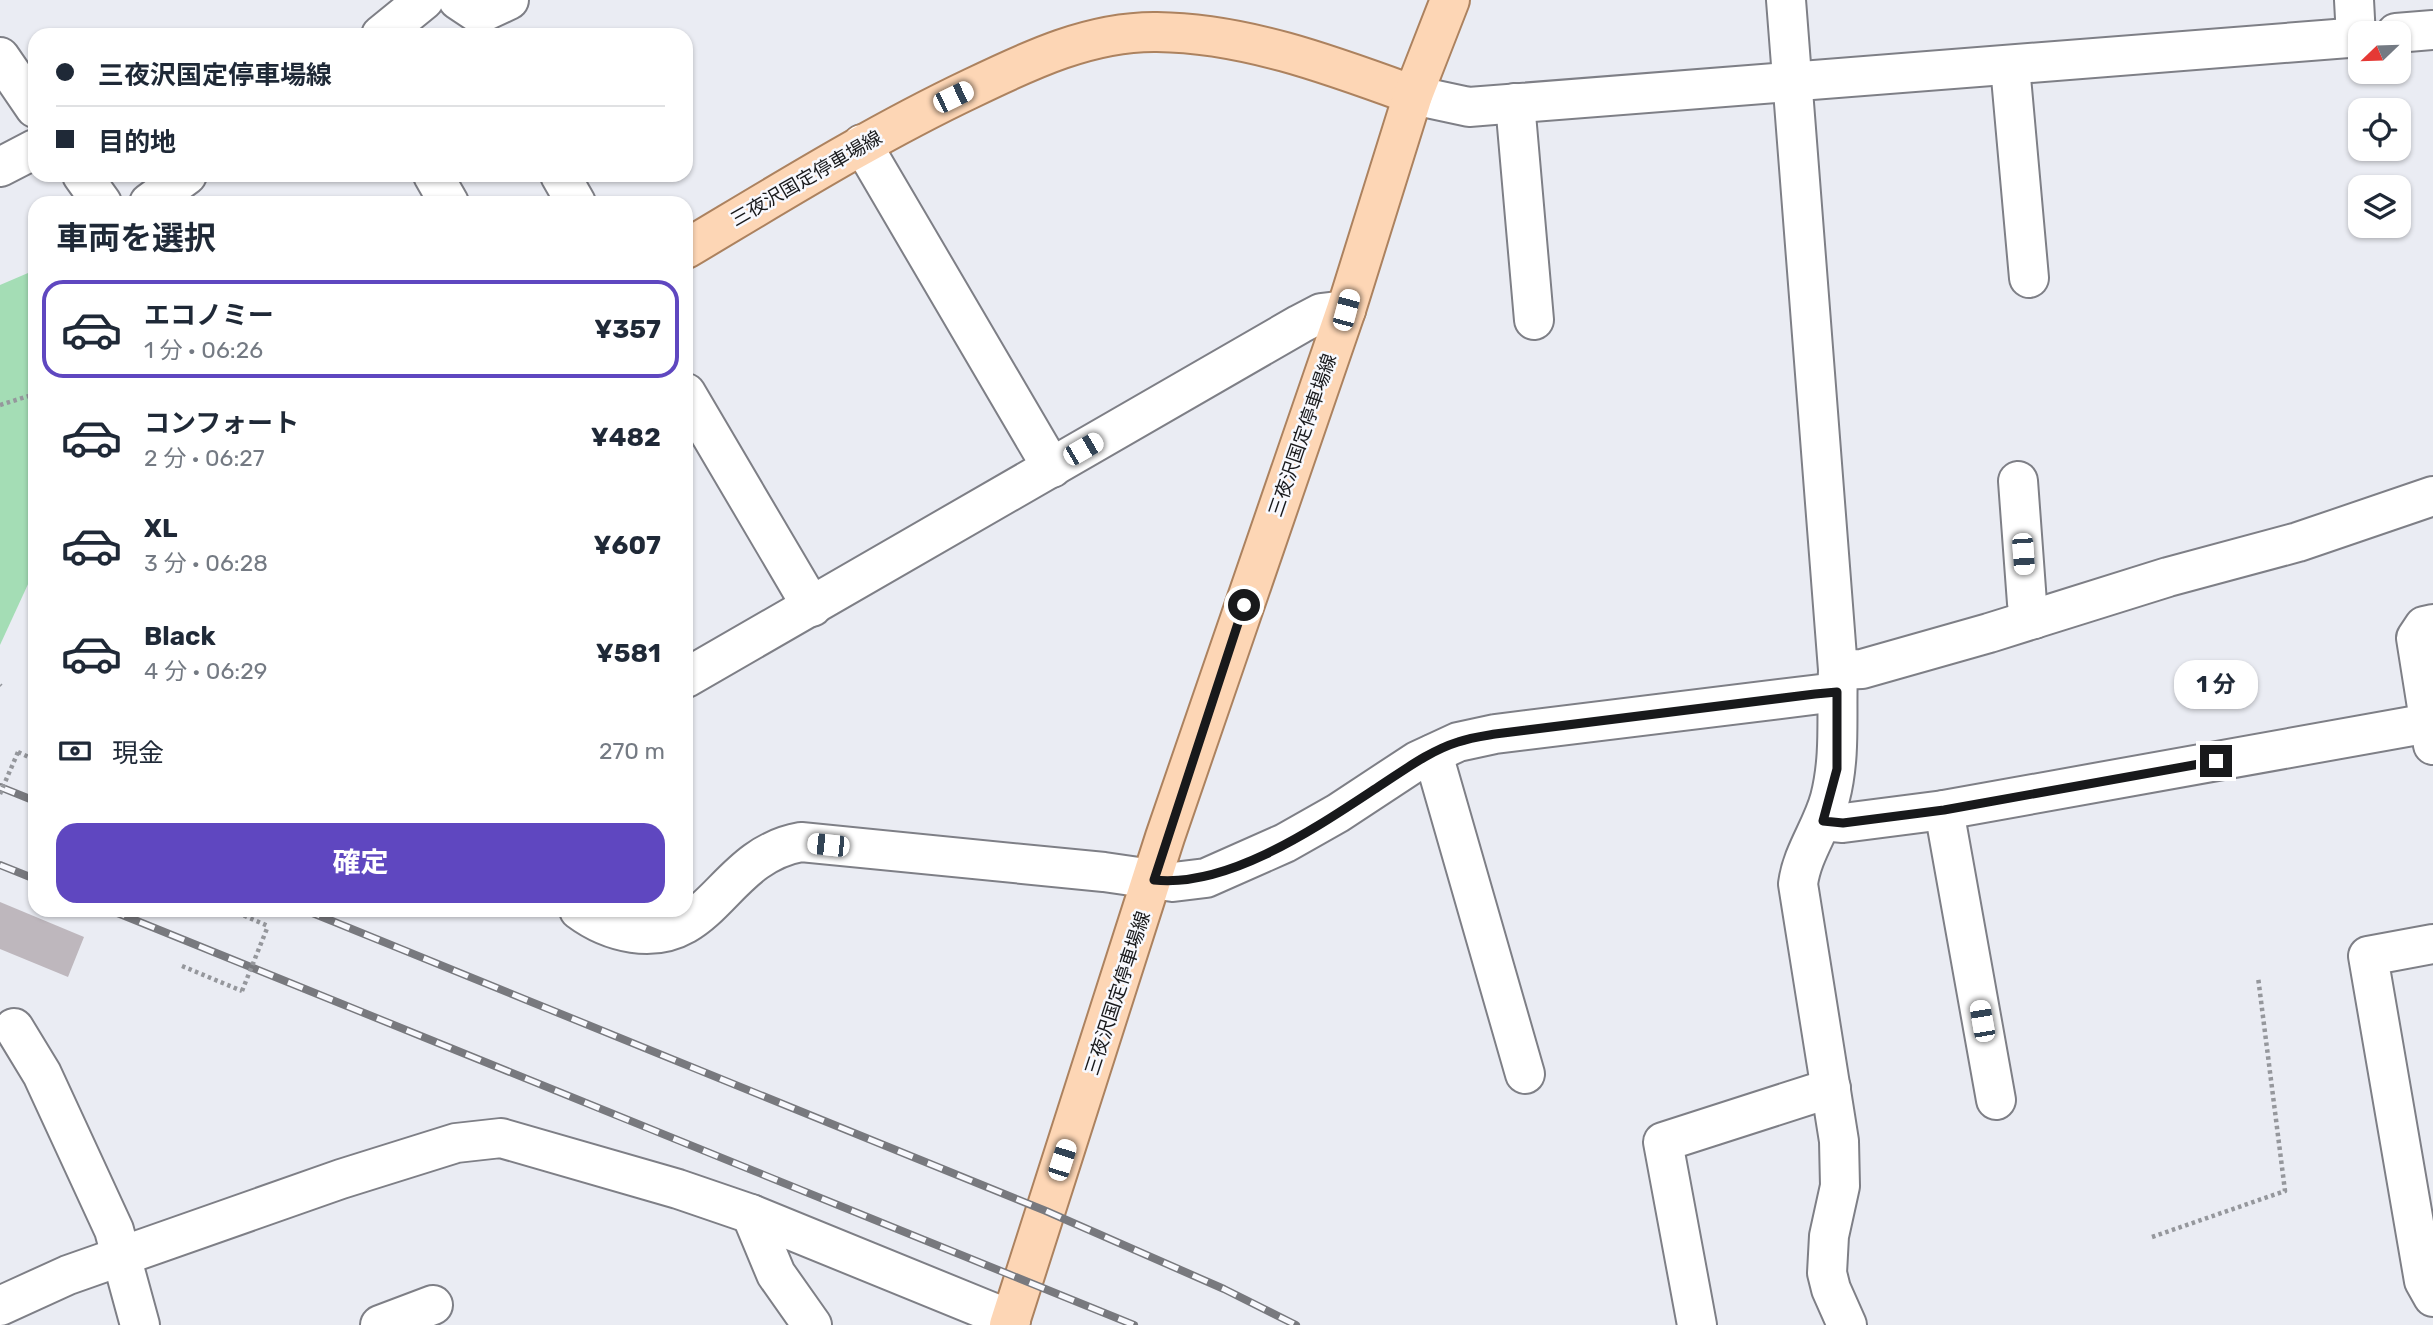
<!DOCTYPE html>
<html lang="ja">
<meta charset="utf-8">
<style>
body{margin:0;font-family:Rubik,"Noto Sans JP",sans-serif;background:#f2f2f3;color:#1f2937;height:100vh;display:flex;flex-direction:column;font-size:26px;white-space:nowrap}
*{box-sizing:border-box;margin:0}
p{font-size:23px;color:#747a83}
.icon{flex:none;width:38px;height:38px;fill:none;stroke:currentColor;stroke-width:2;stroke-linecap:round;stroke-linejoin:round}
.map{position:relative;flex:1;overflow:hidden}
.details{position:absolute;left:28px;top:196px;width:665px;height:721px;display:flex;flex-direction:column;background:#fff;border-radius:21px;box-shadow:0 2px 5px #0004}
.details>*{flex:none}
.hud{position:absolute;left:28px;top:28px;width:665px;height:154px;border-radius:21px;box-shadow:0 2px 5px #0004;display:grid;align-content:center;height:154px;padding:0 28px;background:#fff}
.needle{width:46px;rotate:247deg}
.buttons{position:absolute;left:2348px;top:21px;display:grid;gap:14px}
.buttons a{display:grid;place-items:center;width:63px;height:63px;border-radius:14px;background:#fff;box-shadow:0 2px 5px #0004;font-size:35px}
.end{position:absolute;width:32px;height:32px;margin:-16px;border:9px solid #18191b;background:#fff;box-shadow:0 0 0 4px #fff}
.from{border-radius:50%}
.bubble{position:absolute;height:49px;border-radius:21px;background:#fff;box-shadow:0 2px 5px #0004;font-size:23px;font-weight:700;line-height:49px;text-align:center}
.car{position:absolute;width:21px;height:42px;margin:-21px -10px;border-radius:9px;box-shadow:0 0 5px 2px #0007;background:linear-gradient(#fff 24%,#345 0 40%,#fff 0 76%,#345 0 86%,#fff 0)}
.hud b{display:flex;align-items:center;gap:24px;height:66px;font-size:26px}
.hud b+b{border-top:2px solid #e0e1e3}
.hud i{width:18px;height:18px;background:#1f2937}
ul{padding:0;list-style:none}
li{display:flex;align-items:center;gap:21px;height:98px;margin:0 14px 10px;padding:0 14px;border:4px solid transparent;border-radius:21px}
li div{flex:1}
li b{display:block;font-size:26px}
li em{font-style:normal;font-weight:700}
li.selected{border-color:#5f47c0}
li>.icon{width:63px;height:63px;stroke-width:1.5}
h2{padding:0 28px;font-size:32px;line-height:84px}
.pay{display:flex;align-items:center;gap:18px;height:77px;padding:0 28px;font-size:26px}
.pay p{margin-inline-start:auto}
.cta{display:flex;gap:14px;margin-top:auto;padding:14px 28px}
.cta a{flex:1;height:80px;border-radius:21px;background:#5f47c0;color:#fff;font-size:28px;font-weight:700;line-height:80px;text-align:center}
.map>svg:first-child{display:block}
.green{fill:#a4ddb5}
.building{fill:#beb7bd}
.lines{fill:none;stroke-linecap:round;stroke-linejoin:round}
.minor-casing{stroke:#7e7f86;stroke-width:42}
.major-casing{stroke:#ac825f;stroke-width:42}
.path{stroke:#95979c;stroke-width:4.5;stroke-dasharray:3.5 3.5;stroke-linecap:butt}
.minor{stroke:#fff;stroke-width:38}
.major{stroke:#fdd6b5;stroke-width:38}
.rail-casing{stroke:#78797e;stroke-width:8}
.rail{stroke:#f8f9fe;stroke-width:5;stroke-dasharray:16;stroke-linecap:butt}
.path-bridge{stroke:#95979c;stroke-width:4.5;stroke-dasharray:3.5 3.5;stroke-linecap:butt}
.route{stroke:#18191b;stroke-width:9}
.labels{text-anchor:middle;stroke-width:5;stroke-linejoin:round;paint-order:stroke}
.street-label{font-size:19px;fill:#18191b;stroke:#f8f9fe}
</style>
<div class="map">
<svg width="2433" height="1325" viewBox="0 0 2433 1325">
<rect width="100%" height="100%" fill="#eaecf3"/>
<!-- green -->
<polygon class="green" points="35,270 35,569 0,645 0,285"/>
<!-- building -->
<polygon class="building" points="0,902 84,937 68,977 0,949"/>
<g class="lines">
<!-- minor casing -->
<g class="minor-casing">
<g id="minor">
<polyline points="458,0 479,14 509,0"/>
<path d="M1786,0L1838,670C1836,713 1841,756 1830,798C1822,828 1802,853 1798,884L1839,1141L1840,1186L1829,1236L1827,1273L1831,1289L1847,1325"/>
<polyline points="2354,0 2356,37"/>
<polyline points="2396,33 2433,30"/>
<polyline points="381,35 424,0"/>
<polyline points="0,57 35,108"/>
<polyline points="2010,66 2029,278"/>
<polyline points="1413,95 1469,107 2361,37"/>
<polyline points="1515,103 1534,320"/>
<polyline points="862,144 1052,468"/>
<polyline points="0,167 35,149"/>
<polyline points="82,175 102,203"/>
<polyline points="433,175 449,203"/>
<polyline points="560,175 576,203"/>
<polyline points="149,203 187,175"/>
<polyline points="686,393 812,607"/>
<polyline points="2018,481 2027,603 2034,619"/>
<polyline points="2433,624 2424,626 2416,638 2433,745"/>
<polyline points="1838,670 1862,669 1989,633 2168,577 2298,542 2433,496"/>
<polyline points="686,678 1300,324 1321,313 1346,310"/>
<polyline points="1433,754 1525,1074"/>
<polyline points="1944,810 1996,1100"/>
<polyline points="1823,821 1843,823 1944,810 2429,723"/>
<path d="M579,910C595,922 614,930 633,933C713,945 722,856 801,842L1104,872L1173,882L1206,878L1285,843L1338,813L1417,761L1458,742L1495,734L1837,692"/>
<polyline points="2433,944 2368,956 2424,1281 2433,1297"/>
<polyline points="14,1028 42,1074 114,1230 140,1325"/>
<polyline points="751,1214 776,1274 812,1325"/>
<polyline points="0,1306 68,1275 341,1179 456,1143 501,1138 678,1189 751,1214 1011,1320"/>
<polyline points="380,1325 433,1305"/>
<polyline points="1697,1325 1663,1142 1831,1088"/>
</g>
</g>
<!-- major casing -->
<g class="major-casing">
<g id="major">
<path d="M686,249C780,193 873,135 972,88C1030,60 1091,31 1157,32C1245,33 1331,65 1413,95"/>
<polyline points="1009,1325 1165,837 1346,310 1413,95 1450,0"/>
</g>
</g>
<!-- path -->
<g class="path">
<polyline points="0,405 35,394"/>
<polyline points="0,685 1,686"/>
<polyline points="18,752 35,760"/>
<polyline points="231,910 268,926"/>
<polyline points="182,966 242,991"/>
<polyline points="2152,1237 2285,1191 2258,977"/>
</g>
<!-- minor -->
<use href="#minor" class="minor"/>
<!-- major -->
<use href="#major" class="major"/>
<!-- rail casing -->
<g class="rail-casing">
<g id="rail">
<polyline points="0,787 35,801"/>
<polyline points="0,865 35,879"/>
<polyline points="110,910 1134,1325"/>
<polyline points="305,910 1046,1211 1224,1289 1296,1325"/>
</g>
</g>
<!-- rail -->
<use href="#rail" class="rail"/>
<!-- path-bridge -->
<g class="path-bridge">
<polyline points="0,794 18,752"/>
<polyline points="242,991 268,926"/>
</g>
</g>
<g class="lines">
<!-- route -->
<path class="route" d="M1244,605L1154,880C1229,888 1317,827 1378,787C1403,771 1429,751 1458,742C1469,738 1483,736 1495,734L1815,694L1837,692V769L1823,821L1843,823L1944,810L2216,761"/>
</g>
<g class="labels">
<!-- street labels -->
<g class="street-label">
<text transform="translate(806 178) rotate(-30)" y="7">三夜沢国定停車場線</text>
<text transform="translate(1302 435) rotate(-71)" y="7">三夜沢国定停車場線</text>
<text transform="translate(1117 993) rotate(-72)" y="7">三夜沢国定停車場線</text>
</g>
</g>
</svg>
<div class="buttons">
<a><svg class="needle" viewBox="-14 -14 28 28"><path d="M0-13l5 13h-10z" fill="#e53935"/><path d="M0 13l5-13h-10z" fill="#747a83"/></svg></a>
<a><svg class="icon" aria-label="locate" viewBox="0 0 24 24"><circle cx="12" cy="12" r="6"/><path d="M12 2v4M12 18v4M2 12h4M18 12h4"/></svg></a>
<a><svg class="icon" aria-label="layers" viewBox="0 0 24 24"><path d="M12 4l9 5-9 5-9-5zM3 14l9 5 9-5"/></svg></a>
</div>
<i class="end from" style="left:1244px;top:605px"></i>
<i class="end" style="left:2216px;top:761px"></i>
<div class="bubble" style="left:2174px;top:660px;width:84px">1 分</div>
<i class="car" style="left:953px;top:97px;rotate:64deg"></i>
<i class="car" style="left:1346px;top:310px;rotate:15deg"></i>
<i class="car" style="left:1083px;top:449px;rotate:60deg"></i>
<i class="car" style="left:2023px;top:554px;rotate:176deg"></i>
<i class="car" style="left:828px;top:845px;rotate:276deg"></i>
<i class="car" style="left:1982px;top:1021px;rotate:350deg"></i>
<i class="car" style="left:1062px;top:1160px;rotate:18deg"></i>
<div class="hud">
<b><i class="from"></i>三夜沢国定停車場線</b>
<b><i></i>目的地</b>
</div>
<section class="details">
<h2>車両を選択</h2>
<ul>
<li class="selected"><svg class="icon" aria-label="car" viewBox="0 0 24 24"><path d="M5 17H2v-5l4-1 3-4h7l3 4 3 1v5h-3M9 17h6M6 11h13"/><circle cx="7" cy="17" r="2"/><circle cx="17" cy="17" r="2"/></svg><div><b>エコノミー</b><p>1 分 · 06:26</p></div><em>¥357</em></li>
<li><svg class="icon" aria-label="car" viewBox="0 0 24 24"><path d="M5 17H2v-5l4-1 3-4h7l3 4 3 1v5h-3M9 17h6M6 11h13"/><circle cx="7" cy="17" r="2"/><circle cx="17" cy="17" r="2"/></svg><div><b>コンフォート</b><p>2 分 · 06:27</p></div><em>¥482</em></li>
<li><svg class="icon" aria-label="car" viewBox="0 0 24 24"><path d="M5 17H2v-5l4-1 3-4h7l3 4 3 1v5h-3M9 17h6M6 11h13"/><circle cx="7" cy="17" r="2"/><circle cx="17" cy="17" r="2"/></svg><div><b>XL</b><p>3 分 · 06:28</p></div><em>¥607</em></li>
<li><svg class="icon" aria-label="car" viewBox="0 0 24 24"><path d="M5 17H2v-5l4-1 3-4h7l3 4 3 1v5h-3M9 17h6M6 11h13"/><circle cx="7" cy="17" r="2"/><circle cx="17" cy="17" r="2"/></svg><div><b>Black</b><p>4 分 · 06:29</p></div><em>¥581</em></li>
</ul>
<div class="pay"><svg class="icon" aria-label="cash" viewBox="0 0 24 24"><path d="M3 7h18v10H3z"/><circle cx="12" cy="12" r="2"/></svg>現金<p>270 m</p></div>
<div class="cta"><a>確定</a></div>
</section>
</div>
